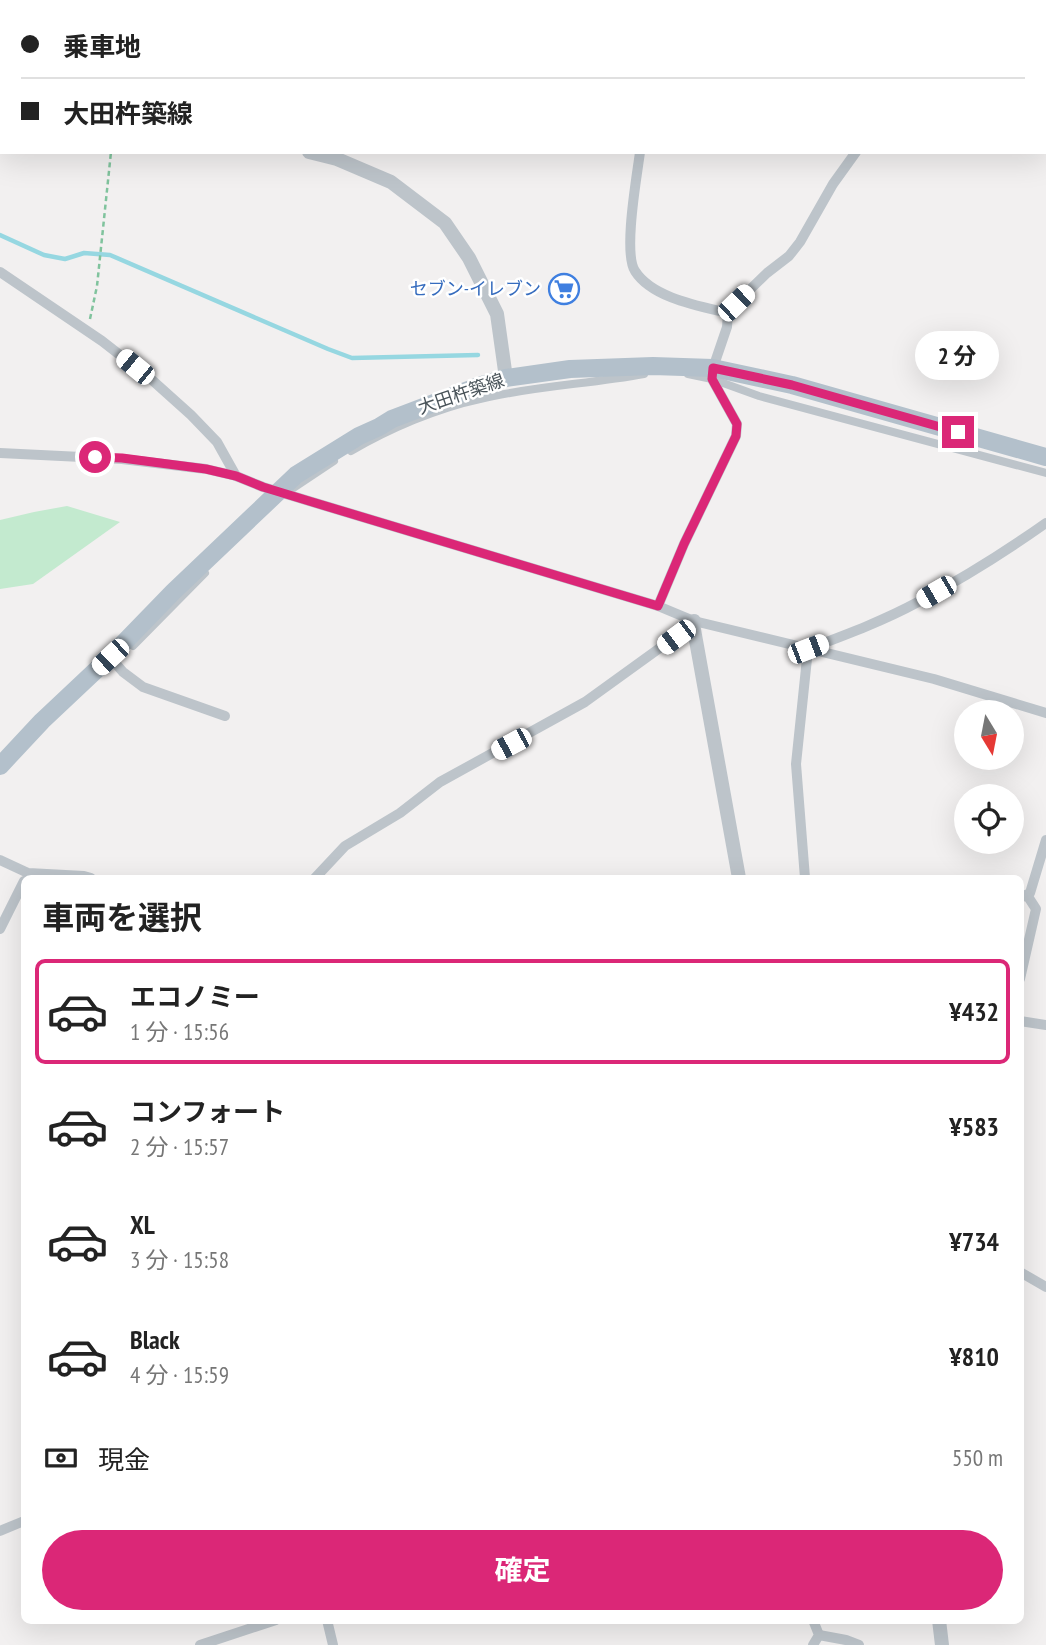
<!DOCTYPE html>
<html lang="ja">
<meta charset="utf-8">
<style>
body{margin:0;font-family:"PT Sans Narrow","Noto Sans JP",sans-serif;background:#f2f2f2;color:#222;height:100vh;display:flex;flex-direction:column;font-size:26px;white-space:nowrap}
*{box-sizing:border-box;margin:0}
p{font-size:23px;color:#767676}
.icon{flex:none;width:38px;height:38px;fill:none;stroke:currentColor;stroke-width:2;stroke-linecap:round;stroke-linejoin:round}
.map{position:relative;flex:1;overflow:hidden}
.sheet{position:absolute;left:21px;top:875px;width:1003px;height:749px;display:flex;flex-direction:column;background:#fff;border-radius:10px;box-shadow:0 7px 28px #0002}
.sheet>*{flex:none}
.top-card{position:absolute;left:0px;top:0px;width:1046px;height:154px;box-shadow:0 7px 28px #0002;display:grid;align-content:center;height:154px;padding:0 21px;background:#fff}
.needle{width:46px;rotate:170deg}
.tools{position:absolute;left:954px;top:700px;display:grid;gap:14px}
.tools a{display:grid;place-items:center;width:70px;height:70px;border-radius:50%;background:#fff;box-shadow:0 7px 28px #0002;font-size:35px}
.end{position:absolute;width:32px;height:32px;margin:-16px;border:9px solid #db2777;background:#fff;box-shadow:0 0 0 4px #fff}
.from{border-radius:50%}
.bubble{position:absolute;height:49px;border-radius:24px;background:#fff;box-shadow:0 7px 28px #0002;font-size:23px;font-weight:700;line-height:49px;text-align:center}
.car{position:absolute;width:21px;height:42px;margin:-21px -10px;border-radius:9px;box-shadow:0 0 5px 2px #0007;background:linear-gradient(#fff 24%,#345 0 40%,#fff 0 76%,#345 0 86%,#fff 0)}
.top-card b{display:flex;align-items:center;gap:24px;height:66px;font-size:26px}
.top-card b+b{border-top:2px solid #e0e0e0}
.top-card i{width:18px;height:18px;background:#222}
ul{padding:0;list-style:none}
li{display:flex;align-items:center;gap:21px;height:105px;margin:0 14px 10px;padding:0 7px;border:4px solid transparent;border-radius:10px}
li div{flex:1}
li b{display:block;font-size:26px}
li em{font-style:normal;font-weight:700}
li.current{border-color:#db2777}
li>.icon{width:63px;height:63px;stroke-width:1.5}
h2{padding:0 21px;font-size:32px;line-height:84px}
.pay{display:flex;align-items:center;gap:18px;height:77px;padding:0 21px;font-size:26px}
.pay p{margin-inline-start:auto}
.primary-button{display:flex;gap:14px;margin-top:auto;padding:14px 21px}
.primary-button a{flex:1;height:80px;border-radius:42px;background:#db2777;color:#fff;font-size:28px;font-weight:700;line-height:80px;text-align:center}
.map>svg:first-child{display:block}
.green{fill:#c3eacf}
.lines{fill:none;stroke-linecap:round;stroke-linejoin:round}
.stream{stroke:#96d7e1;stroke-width:4.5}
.path{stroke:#80c39d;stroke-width:2.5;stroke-dasharray:5 3.5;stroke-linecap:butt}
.pedestrian{stroke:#bdc4ca;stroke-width:8}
.minor{stroke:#bdc4ca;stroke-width:10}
.tertiary{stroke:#bdc4ca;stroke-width:14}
.primary{stroke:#b3c0cb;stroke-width:18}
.route{stroke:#db2777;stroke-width:9}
.labels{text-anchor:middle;stroke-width:5;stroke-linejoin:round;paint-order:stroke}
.shop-label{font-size:18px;fill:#366cbe;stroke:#fff;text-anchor:end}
.street-label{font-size:18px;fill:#4a545a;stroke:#fff}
</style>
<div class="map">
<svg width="1046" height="1645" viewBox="0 0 1046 1645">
<rect width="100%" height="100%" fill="#f2f0f0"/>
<!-- green -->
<polygon class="green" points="67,506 120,522 33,584 0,589 0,520 34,512"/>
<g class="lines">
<!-- stream -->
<polyline class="stream" points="0,235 44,255 65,259 84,253 110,255 328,349 352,358 478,355"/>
<!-- path -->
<polyline class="path" points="90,319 97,286 111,152"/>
<!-- pedestrian -->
<g class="pedestrian">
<polyline points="688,374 712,379 759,396 1046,473"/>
<path d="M351,451C389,429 437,408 480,399C534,386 590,384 644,374"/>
<polyline points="292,489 334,461"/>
<polyline points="133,646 205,573"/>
</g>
<!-- minor -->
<g class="minor">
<polyline points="565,0 565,2"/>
<polyline points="144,2 144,0"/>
<polyline points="787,2 788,0"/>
<polyline points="948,2 949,0"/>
<path d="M640,152C637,176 623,253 635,271C652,298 699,306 728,313"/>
<polyline points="0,272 102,341 152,380 191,415 217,442 236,476"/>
<polyline points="0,453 122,459 206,469 236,476 263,487 309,501 658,606 694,621 934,679 1046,713"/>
<polyline points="658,606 684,544 736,436 737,424 712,379 713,368 727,327 728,313 736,303 767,273 789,256 800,242 833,184 856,152"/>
<path d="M808,649C845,635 883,621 918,602C962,579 1005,552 1046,523"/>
<polyline points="110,657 123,672 143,687 225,716"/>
<polyline points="0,860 28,873 84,876 91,878"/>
<polyline points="315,878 345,846 400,813 440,782 585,702 693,624"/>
<polyline points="805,878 796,764 808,649"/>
<polyline points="1022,897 1030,893 1046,840"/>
<polyline points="0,929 24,881"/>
<polyline points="1020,979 1036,909 1027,895"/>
<polyline points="1020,1021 1046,1025"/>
<polyline points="1020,1272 1046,1287"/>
<polyline points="0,1531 24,1521"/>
<polyline points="327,1620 333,1645"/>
<polyline points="813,1620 819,1635 813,1645"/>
<polyline points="819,1635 846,1640 859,1645"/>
<polyline points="200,1645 276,1620"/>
</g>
<!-- tertiary -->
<g class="tertiary">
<polyline points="0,79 2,80"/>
<polyline points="309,152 337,159 391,182 445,223 469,258 497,314 506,378"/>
<polyline points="694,621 693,624 739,878"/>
<polyline points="939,1620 942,1645"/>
</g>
<!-- primary -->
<polyline class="primary" points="0,766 42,721 110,657 173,592 296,475 359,436 379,427 392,419 479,386 506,378 570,369 653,366 713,368 792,385 1046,457"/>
</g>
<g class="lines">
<!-- route -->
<polyline class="route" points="95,457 122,458 206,469 236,476 263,487 309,501 658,606 684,544 736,436 737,424 712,379 713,368 792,385 958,432"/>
</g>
<!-- icons -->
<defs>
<g id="supermarket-ring" transform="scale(1.575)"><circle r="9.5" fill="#fff" stroke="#3f7fe0" stroke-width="1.5"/><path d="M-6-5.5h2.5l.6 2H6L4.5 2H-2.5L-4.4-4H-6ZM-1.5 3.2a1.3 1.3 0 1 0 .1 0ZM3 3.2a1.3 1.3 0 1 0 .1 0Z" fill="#3f7fe0"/></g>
</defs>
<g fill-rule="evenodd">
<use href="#supermarket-ring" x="564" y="289"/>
</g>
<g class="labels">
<!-- shop labels -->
<g class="shop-label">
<text x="541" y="295">セブン-イレブン</text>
</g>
<!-- street labels -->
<g class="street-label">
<text transform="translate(461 394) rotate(-19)" y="6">大田杵築線</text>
</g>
</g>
</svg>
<div class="tools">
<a><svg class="needle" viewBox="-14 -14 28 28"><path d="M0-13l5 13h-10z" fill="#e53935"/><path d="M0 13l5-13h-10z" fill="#767676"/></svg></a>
<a><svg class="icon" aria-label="locate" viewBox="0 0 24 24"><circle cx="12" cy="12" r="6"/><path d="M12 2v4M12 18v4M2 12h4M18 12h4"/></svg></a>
</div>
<i class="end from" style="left:95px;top:457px"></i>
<i class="end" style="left:958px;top:432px"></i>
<div class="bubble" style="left:915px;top:331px;width:84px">2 分</div>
<i class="car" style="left:736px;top:303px;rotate:46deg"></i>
<i class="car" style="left:135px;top:367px;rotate:309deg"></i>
<i class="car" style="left:936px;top:592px;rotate:240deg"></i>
<i class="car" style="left:676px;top:637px;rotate:233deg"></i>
<i class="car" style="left:808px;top:649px;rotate:69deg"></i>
<i class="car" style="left:110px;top:657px;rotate:227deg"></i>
<i class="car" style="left:511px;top:744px;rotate:242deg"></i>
<div class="top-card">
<b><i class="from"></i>乗車地</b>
<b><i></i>大田杵築線</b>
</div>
<section class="sheet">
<h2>車両を選択</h2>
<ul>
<li class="current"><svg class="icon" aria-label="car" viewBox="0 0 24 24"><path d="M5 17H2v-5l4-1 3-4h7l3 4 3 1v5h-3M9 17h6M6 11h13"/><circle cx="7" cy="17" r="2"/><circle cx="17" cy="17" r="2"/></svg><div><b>エコノミー</b><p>1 分 · 15:56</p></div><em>¥432</em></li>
<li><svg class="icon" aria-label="car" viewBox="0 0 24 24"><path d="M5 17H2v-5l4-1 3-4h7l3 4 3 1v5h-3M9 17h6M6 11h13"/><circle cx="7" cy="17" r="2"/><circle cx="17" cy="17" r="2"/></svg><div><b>コンフォート</b><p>2 分 · 15:57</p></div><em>¥583</em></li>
<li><svg class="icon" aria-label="car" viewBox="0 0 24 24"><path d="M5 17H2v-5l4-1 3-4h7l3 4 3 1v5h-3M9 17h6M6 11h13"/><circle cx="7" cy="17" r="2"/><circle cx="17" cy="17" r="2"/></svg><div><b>XL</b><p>3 分 · 15:58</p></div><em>¥734</em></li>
<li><svg class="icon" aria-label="car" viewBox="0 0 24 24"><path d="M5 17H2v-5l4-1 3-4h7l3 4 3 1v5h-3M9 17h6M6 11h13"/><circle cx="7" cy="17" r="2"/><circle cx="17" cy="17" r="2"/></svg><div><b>Black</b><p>4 分 · 15:59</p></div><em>¥810</em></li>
</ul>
<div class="pay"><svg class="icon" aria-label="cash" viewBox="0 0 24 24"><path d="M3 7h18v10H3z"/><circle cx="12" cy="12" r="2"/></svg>現金<p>550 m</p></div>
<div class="primary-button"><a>確定</a></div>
</section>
</div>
